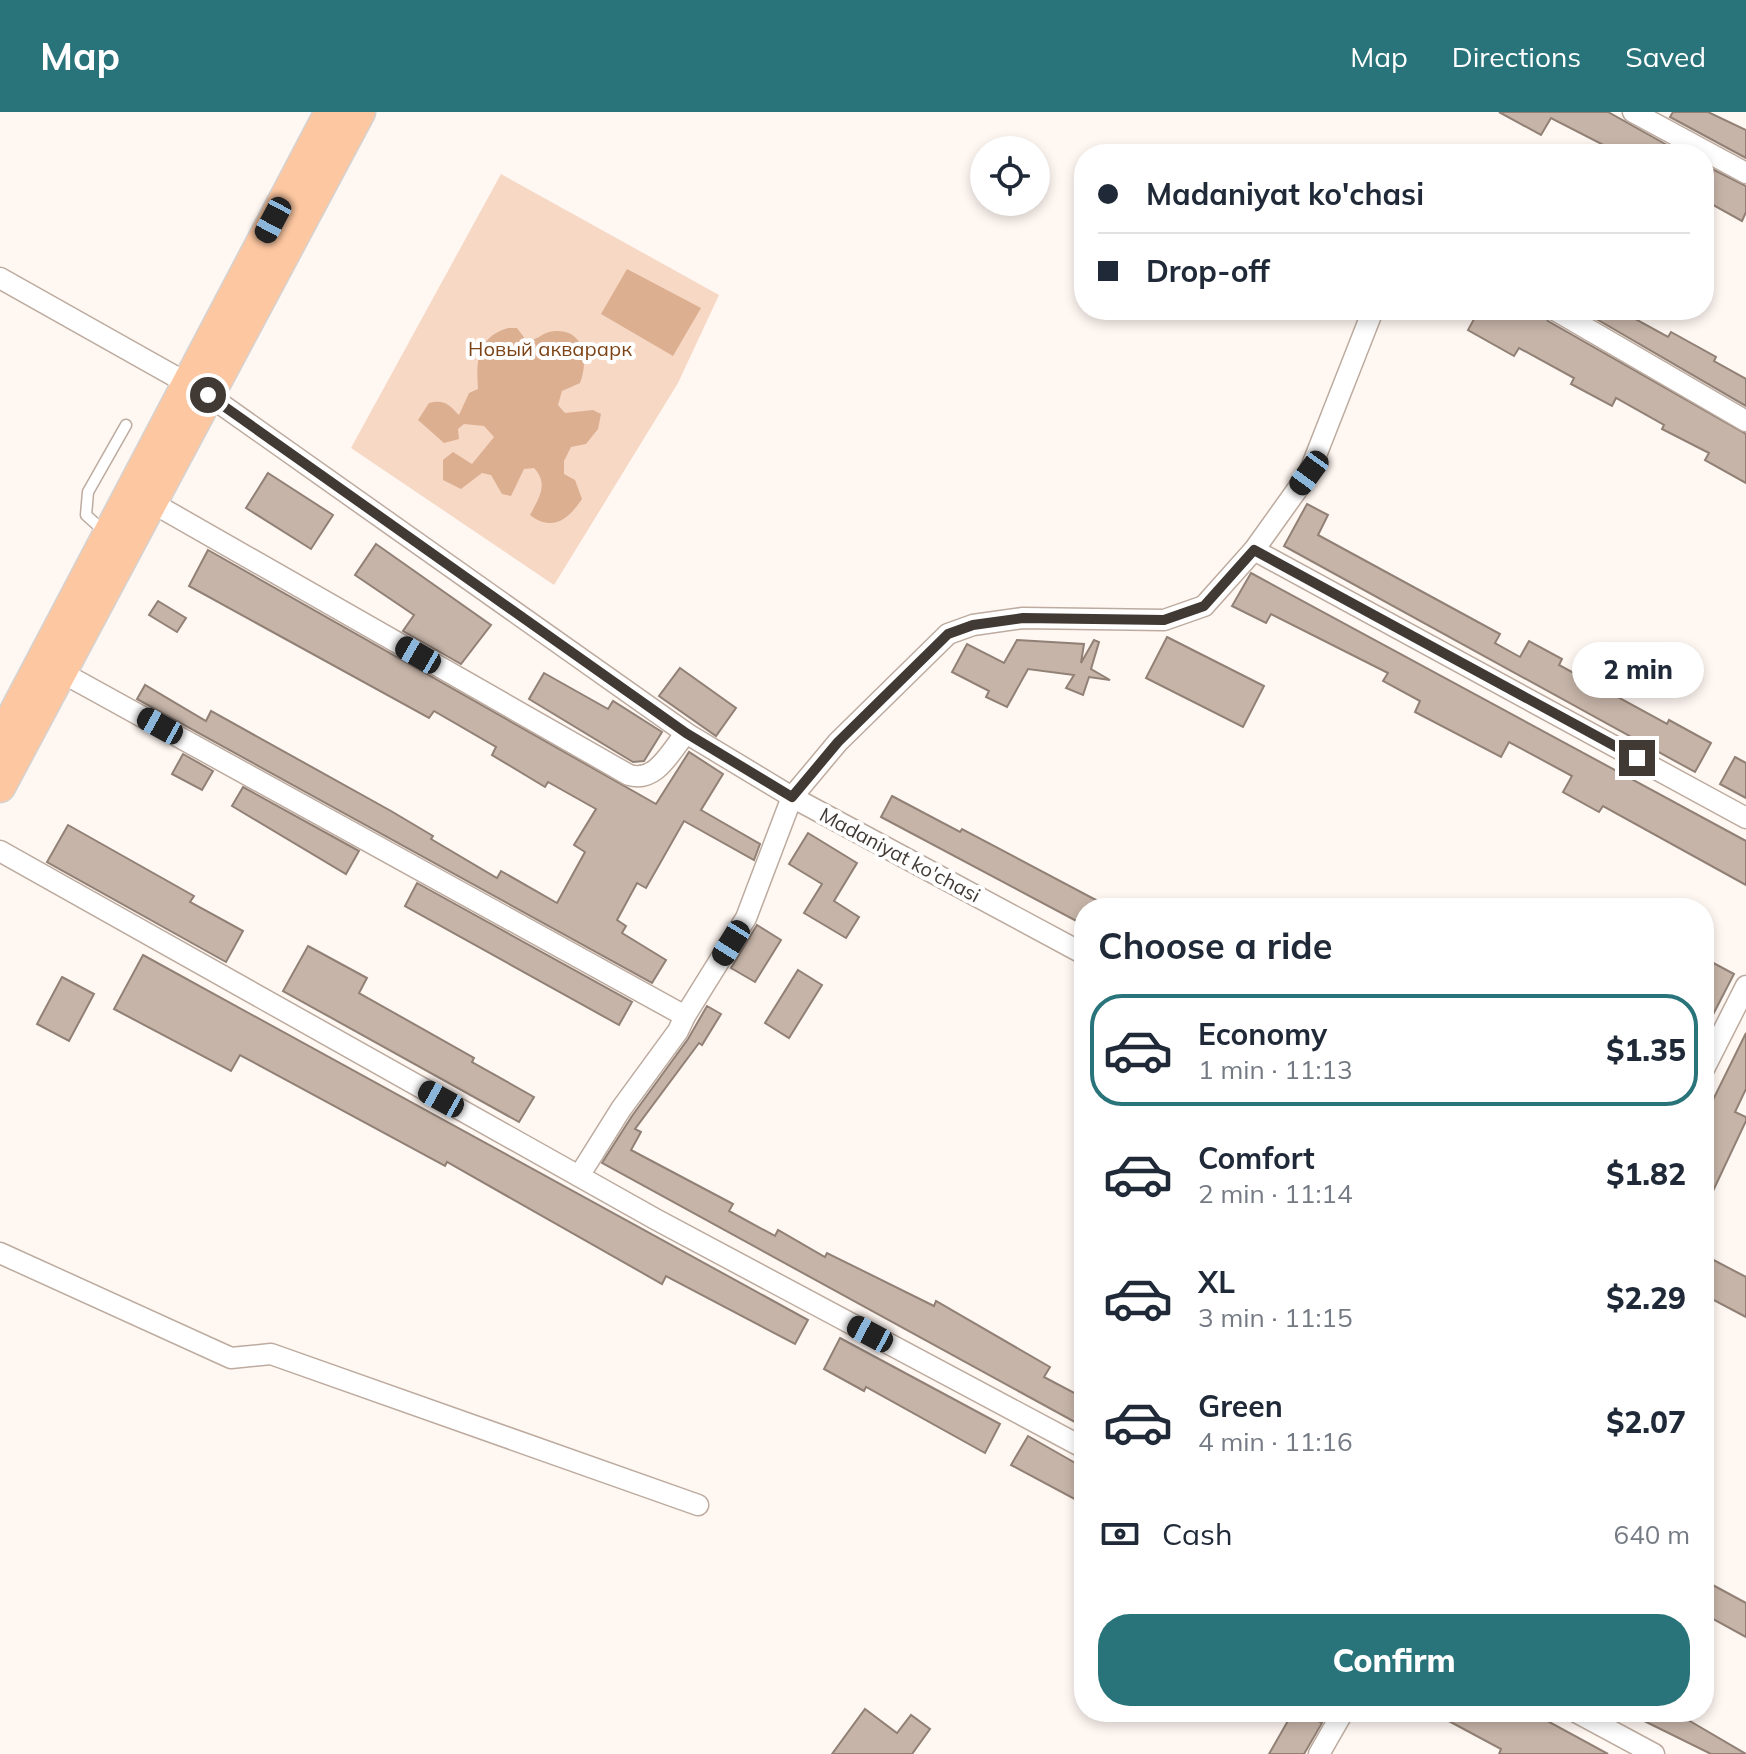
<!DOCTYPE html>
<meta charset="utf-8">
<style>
body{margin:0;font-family:Mulish,sans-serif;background:#f2f2f3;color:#1f2937;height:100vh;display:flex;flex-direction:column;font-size:30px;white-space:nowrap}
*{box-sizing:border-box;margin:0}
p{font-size:26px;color:#747a83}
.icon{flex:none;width:44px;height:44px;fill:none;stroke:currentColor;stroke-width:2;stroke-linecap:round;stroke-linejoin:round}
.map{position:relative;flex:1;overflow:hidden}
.details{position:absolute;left:1074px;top:786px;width:640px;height:824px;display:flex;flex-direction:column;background:#fff;border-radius:32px;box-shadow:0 4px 12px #0003}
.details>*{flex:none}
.top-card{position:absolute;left:1074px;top:32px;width:640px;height:176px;border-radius:32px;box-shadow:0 4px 12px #0003;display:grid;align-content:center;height:176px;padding:0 24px;background:#fff}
.fabs{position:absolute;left:970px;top:24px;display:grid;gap:16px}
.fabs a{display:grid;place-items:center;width:80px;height:80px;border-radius:50%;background:#fff;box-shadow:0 4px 12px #0003;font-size:40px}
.end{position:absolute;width:36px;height:36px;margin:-18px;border:10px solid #403934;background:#fff;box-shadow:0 0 0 4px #fff}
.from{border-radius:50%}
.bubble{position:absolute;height:56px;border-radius:28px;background:#fff;box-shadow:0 4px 12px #0003;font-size:26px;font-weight:800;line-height:56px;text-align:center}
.car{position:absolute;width:24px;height:48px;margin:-24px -12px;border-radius:10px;box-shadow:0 0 6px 2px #0007;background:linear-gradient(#222 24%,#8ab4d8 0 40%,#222 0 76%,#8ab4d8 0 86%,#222 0)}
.top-card b{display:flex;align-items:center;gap:28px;height:76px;font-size:30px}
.top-card b+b{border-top:2px solid #e0e1e3}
.top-card i{width:20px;height:20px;background:#1f2937}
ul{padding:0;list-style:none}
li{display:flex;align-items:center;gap:24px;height:112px;margin:0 16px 12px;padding:0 8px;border:4px solid transparent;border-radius:32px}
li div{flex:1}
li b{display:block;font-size:30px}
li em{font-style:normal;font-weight:800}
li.on{border-color:#29737a}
li>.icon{width:72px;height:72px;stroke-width:1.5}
h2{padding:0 24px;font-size:36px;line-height:96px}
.pay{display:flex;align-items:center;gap:20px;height:88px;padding:0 24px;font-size:30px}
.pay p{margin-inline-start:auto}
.button{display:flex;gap:16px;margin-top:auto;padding:16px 24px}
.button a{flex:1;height:92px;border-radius:32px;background:#29737a;color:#fff;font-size:32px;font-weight:800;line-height:92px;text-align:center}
header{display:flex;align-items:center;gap:48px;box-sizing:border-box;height:112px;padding:0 40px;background:#29737a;color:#fff}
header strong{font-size:38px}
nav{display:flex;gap:44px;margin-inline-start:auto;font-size:28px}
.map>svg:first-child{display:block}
.green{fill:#f6d8c5}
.water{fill:#ddaf91}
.building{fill:#c6b4a8;stroke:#918075;stroke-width:2}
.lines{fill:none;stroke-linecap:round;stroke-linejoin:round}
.lane-casing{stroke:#bdab9f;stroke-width:13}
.street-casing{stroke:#bdab9f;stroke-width:23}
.primary-casing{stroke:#d5d3d2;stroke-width:33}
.lane{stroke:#fff;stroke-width:10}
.street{stroke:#fff;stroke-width:20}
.primary{stroke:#fdc7a1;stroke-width:30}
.route{stroke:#403934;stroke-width:10}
.labels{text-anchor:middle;stroke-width:8;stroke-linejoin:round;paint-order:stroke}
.park-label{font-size:20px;fill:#7d4417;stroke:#fff}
.street-label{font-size:20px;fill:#403934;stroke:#fff}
</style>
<header>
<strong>Map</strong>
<nav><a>Map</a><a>Directions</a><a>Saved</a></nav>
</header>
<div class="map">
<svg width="1746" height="1642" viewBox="0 0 1746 1642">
<rect width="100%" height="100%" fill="#fff7f2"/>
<!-- green -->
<polygon class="green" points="501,62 719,183 678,271 554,473 351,336"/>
<!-- water -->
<g class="water">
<polygon points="627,157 701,196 673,244 601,202"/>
<path d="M508,216H517L526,228C539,229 543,219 555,219C586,217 588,251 580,271L562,279L558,293L565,301L593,298L601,302L598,317L586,332L571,335L564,349V362L575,368L582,387C568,408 552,420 530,403C539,386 549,372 534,356L524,357L511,384L502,382L491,363L482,361L461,377L443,368V348L453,340L472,352L494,325L484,314L464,312L458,317L459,327L444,331L418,308L429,291C445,287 449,293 459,303L469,281L478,277C476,249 477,225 508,216Z"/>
</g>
<!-- building -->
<g class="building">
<polygon points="1499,0 1608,0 1683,42 1621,42 1551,6 1541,23"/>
<polygon points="1673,0 1708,0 1746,18 1746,46 1670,5"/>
<polygon points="1704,53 1746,74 1746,100 1742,109 1704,88"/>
<polygon points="1479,198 1542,198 1548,209 1746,322 1746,371 1705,348 1709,341 1662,317 1664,313 1616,286 1612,294 1571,272 1574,266 1519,236 1514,244 1468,218"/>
<polygon points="1581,198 1619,198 1668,225 1671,220 1716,245 1714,249 1746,267 1746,294"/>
<polygon points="268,361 333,403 311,437 246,396"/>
<polygon points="1307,392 1328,403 1318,423 1500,522 1495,531 1520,545 1529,529 1562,547 1559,553 1667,612 1669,608 1711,631 1695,660 1284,434"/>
<polygon points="376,432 491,513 461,552 403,519 414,503 355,463"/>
<polygon points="208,438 656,692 689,640 723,662 701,698 760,732 754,748 684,709 646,776 637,771 617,808 626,814 622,821 666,848 652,871 137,587 145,573 206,609 211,599 391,699 433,724 431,727 497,766 501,759 557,791 585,740 574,733 596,697 548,670 545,675 492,643 496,635 434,599 429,606 189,474"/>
<polygon points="1251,461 1746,729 1746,773 1603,694 1599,700 1563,680 1572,664 1509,630 1501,645 1415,600 1420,589 1383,569 1388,561 1271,502 1266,511 1232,494"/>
<polygon points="158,489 186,506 177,520 149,503"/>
<polygon points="1167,525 1264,574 1243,615 1146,566"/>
<polygon points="1017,528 1084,532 1081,551 1094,528 1099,530 1091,557 1110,568 1089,565 1083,583 1066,576 1074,563 1028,557 1007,595 986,585 989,579 952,560 967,532 1004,551"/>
<polygon points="680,556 736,596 716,624 659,584"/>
<polygon points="544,561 608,597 613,589 662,620 644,649 633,650 529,587"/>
<polygon points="183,642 213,659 202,678 172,662"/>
<polygon points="1735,645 1746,651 1746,686 1720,672"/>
<polygon points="243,675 359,739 346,762 232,694"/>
<polygon points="892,684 960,720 962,717 1111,796 1084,796 1084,813 881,705"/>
<polygon points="68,713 194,784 190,790 243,819 226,850 47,750"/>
<polygon points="808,721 857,751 834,789 859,805 846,826 804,801 822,772 789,752"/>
<polygon points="417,771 632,890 619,913 405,794"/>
<polygon points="757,813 781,828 755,870 731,856"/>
<polygon points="308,834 367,866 359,881 474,946 472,950 534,985 519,1010 283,879"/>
<polygon points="143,843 808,1208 795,1232 666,1164 662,1172 447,1050 445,1054 240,943 231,959 114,897"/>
<polygon points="1704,846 1734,862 1704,920"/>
<polygon points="798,858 822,873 789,926 765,911"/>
<polygon points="62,865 94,882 69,929 37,912"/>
<polygon points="707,894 721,902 702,933 699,931 635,1017 641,1020 631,1038 733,1092 729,1099 775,1124 778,1118 825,1145 827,1141 934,1194 936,1189 1050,1255 1044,1265 1084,1286 1084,1315 602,1051 632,1004 688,927"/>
<polygon points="1746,921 1746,977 1735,1000 1746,1005 1746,1009 1704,1098 1704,1006"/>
<polygon points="1704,1143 1746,1165 1746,1205 1704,1183"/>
<polygon points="840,1226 1000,1312 985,1341 866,1275 864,1279 824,1257"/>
<polygon points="1028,1324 1084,1356 1084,1392 1011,1353"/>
<polygon points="1709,1471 1746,1491 1746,1525 1704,1502 1704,1479"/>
<polygon points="865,1597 897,1621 911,1603 930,1617 912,1642 832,1642"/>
<polygon points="1293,1600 1302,1600 1322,1611 1304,1642 1269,1642"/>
<polygon points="1432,1600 1531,1600 1608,1642 1499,1642 1501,1637"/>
<polygon points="1626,1600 1686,1600 1683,1605 1746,1642 1711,1642"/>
</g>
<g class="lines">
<!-- lane casing -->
<g class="lane-casing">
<polyline id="lane" points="107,422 86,403 88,380 126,313"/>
</g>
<!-- street casing -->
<g class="street-casing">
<g id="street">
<polyline points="1633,0 1746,61"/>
<polyline points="0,166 208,283 686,621 792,685 1084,842"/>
<polyline points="1555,198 1746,309"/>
<path d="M151,390L629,663C656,671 670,640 686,621"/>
<polyline points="1254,438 1746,706"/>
<polyline points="61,560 685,904 746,806 792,685 838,630 948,522 973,513 1023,506 1164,508 1204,494 1254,438 1309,361 1373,198"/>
<polyline points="0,739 657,1108 1084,1336"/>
<polyline points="1704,957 1746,874"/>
<polyline points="579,1064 621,997 678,919 685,904"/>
<polyline points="0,1141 231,1246 271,1242 698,1393"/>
<polyline points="1576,1600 1654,1642"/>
<polyline points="1319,1642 1343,1600"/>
</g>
</g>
<!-- primary casing -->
<g class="primary-casing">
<g id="primary">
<polyline points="0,628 330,0"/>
<polyline points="0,675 360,0"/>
</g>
</g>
<!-- lane -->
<use href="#lane" class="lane"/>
<!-- street -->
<use href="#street" class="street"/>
<!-- primary -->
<use href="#primary" class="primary"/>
</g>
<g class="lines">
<!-- route -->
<polyline class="route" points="208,283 686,621 792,685 838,630 948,522 973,513 1023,506 1164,508 1204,494 1254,438 1637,646"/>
</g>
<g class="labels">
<!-- park labels -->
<g class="park-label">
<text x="550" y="244">Новый акварарк</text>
</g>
<!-- street labels -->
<g class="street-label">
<text transform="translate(900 743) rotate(28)" y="7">Madaniyat ko'chasi</text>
</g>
</g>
</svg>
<div class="fabs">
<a><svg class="icon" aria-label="locate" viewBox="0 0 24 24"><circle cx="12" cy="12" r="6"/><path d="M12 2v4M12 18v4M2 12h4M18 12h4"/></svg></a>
</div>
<i class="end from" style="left:208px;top:283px"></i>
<i class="end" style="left:1637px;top:646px"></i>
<div class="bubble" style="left:1572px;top:530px;width:132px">2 min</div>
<i class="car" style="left:273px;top:108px;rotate:208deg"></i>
<i class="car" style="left:1309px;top:361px;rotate:216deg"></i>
<i class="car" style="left:418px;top:543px;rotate:300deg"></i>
<i class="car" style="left:160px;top:614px;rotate:299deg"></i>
<i class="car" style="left:731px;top:831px;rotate:212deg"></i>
<i class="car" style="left:441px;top:987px;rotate:299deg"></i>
<i class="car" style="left:870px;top:1222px;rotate:298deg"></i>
<div class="top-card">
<b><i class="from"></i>Madaniyat ko'chasi</b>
<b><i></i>Drop-off</b>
</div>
<section class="details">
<h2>Choose a ride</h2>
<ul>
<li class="on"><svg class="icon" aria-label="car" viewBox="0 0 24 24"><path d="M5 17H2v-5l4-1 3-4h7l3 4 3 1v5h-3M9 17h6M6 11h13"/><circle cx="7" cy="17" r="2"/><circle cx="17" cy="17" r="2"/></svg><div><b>Economy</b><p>1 min · 11:13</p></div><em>$1.35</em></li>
<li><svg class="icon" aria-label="car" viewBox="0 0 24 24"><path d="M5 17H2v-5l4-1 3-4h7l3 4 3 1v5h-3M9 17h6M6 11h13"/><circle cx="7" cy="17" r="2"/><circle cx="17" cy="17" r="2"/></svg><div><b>Comfort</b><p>2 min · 11:14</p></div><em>$1.82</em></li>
<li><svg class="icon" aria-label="car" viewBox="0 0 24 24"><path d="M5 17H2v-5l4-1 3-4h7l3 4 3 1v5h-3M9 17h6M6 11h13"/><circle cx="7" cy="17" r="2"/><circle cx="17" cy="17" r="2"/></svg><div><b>XL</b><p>3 min · 11:15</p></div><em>$2.29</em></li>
<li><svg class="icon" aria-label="car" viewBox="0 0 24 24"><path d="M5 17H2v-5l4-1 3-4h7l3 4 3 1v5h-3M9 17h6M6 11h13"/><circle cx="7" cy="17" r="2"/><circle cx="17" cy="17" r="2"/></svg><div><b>Green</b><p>4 min · 11:16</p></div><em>$2.07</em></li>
</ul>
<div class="pay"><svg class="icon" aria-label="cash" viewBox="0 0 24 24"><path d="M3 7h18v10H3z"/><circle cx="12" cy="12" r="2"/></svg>Cash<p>640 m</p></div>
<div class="button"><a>Confirm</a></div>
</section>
</div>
